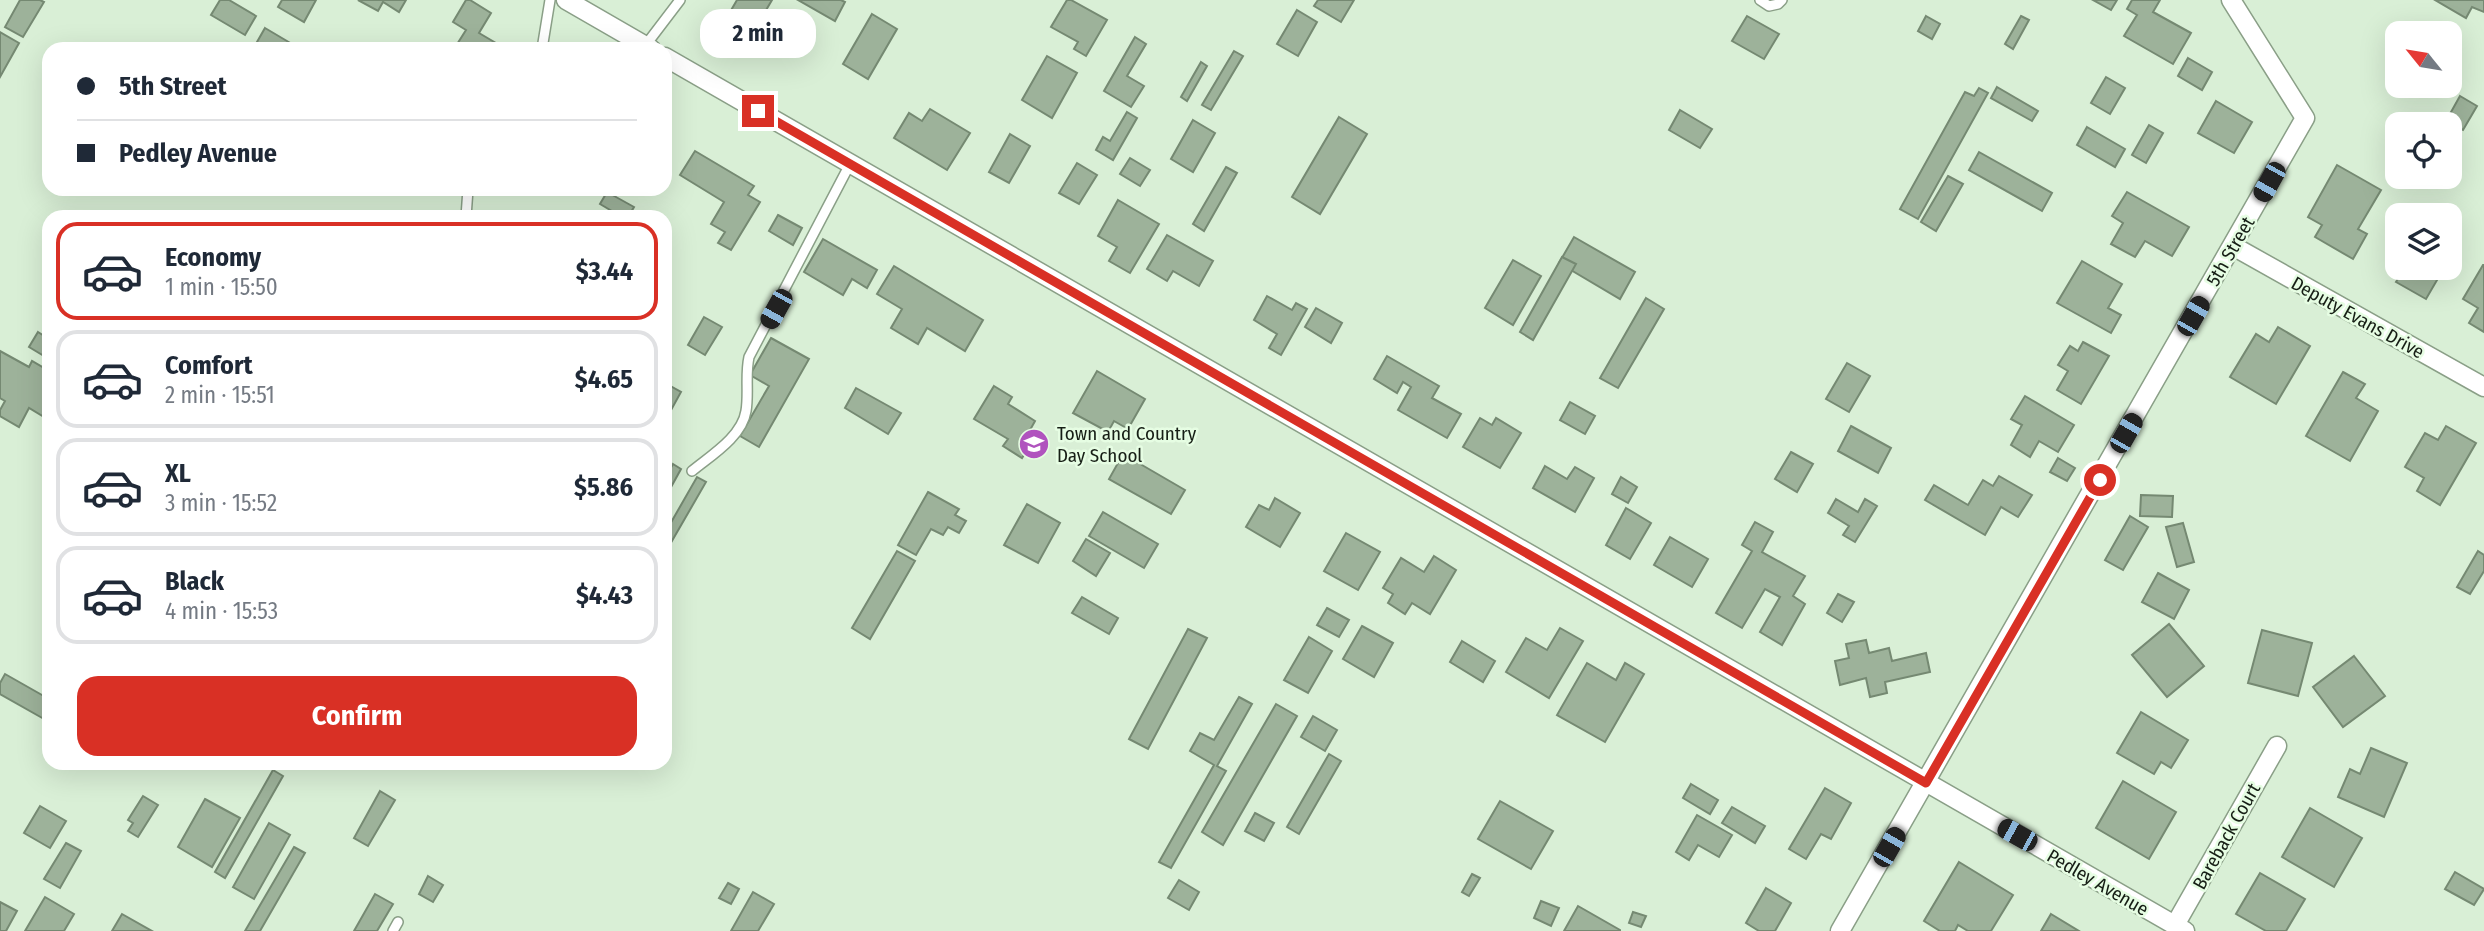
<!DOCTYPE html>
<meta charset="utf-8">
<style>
body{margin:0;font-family:"Fira Sans Condensed",sans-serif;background:#f6f6f7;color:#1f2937;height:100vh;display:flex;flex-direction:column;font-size:26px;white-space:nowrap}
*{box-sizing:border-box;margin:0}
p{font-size:23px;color:#747a83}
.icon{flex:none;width:38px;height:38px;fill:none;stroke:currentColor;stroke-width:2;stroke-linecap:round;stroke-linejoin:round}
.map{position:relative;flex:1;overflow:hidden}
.side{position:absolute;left:42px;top:210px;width:630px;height:560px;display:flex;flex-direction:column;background:#fff;border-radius:21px;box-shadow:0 7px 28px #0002}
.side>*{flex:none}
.top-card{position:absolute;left:42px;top:42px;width:630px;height:154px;border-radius:21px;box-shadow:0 7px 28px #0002;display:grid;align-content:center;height:154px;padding:0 35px;background:#fff}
.needle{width:46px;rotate:300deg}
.tools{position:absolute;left:2385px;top:21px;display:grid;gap:14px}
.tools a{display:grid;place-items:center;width:77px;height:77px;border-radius:14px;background:#fff;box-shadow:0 7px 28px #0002;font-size:35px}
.end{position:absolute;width:32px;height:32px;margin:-16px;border:9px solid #d93025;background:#fff;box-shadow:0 0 0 4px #fff}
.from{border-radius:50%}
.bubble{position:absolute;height:49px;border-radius:21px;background:#fff;box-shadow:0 7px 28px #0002;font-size:23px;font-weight:700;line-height:49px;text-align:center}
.car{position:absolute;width:21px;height:42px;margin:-21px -10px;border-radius:9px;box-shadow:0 0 5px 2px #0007;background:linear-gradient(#222 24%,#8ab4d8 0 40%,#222 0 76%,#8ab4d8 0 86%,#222 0)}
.top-card b{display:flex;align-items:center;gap:24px;height:66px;font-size:26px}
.top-card b+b{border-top:2px solid #e0e1e3}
.top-card i{width:18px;height:18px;background:#1f2937}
ul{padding:12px 0 0;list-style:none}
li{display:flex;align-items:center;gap:21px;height:98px;margin:0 14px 10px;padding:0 21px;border:4px solid #e0e1e3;border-radius:21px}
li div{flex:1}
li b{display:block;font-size:26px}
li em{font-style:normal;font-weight:700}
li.on{border-color:#d93025}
li>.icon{width:63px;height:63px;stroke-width:1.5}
.primary-button{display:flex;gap:14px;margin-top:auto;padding:14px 35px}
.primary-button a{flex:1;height:80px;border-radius:21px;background:#d93025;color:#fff;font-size:28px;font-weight:700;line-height:80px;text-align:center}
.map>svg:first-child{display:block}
.building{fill:#9db29a;stroke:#758972;stroke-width:2}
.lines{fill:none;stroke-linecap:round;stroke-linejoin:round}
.lane-casing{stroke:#8a9f87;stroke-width:12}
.street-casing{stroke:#8a9f87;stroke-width:21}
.lane{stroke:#fff;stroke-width:9}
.street{stroke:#fff;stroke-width:18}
.route{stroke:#d93025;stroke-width:9}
.labels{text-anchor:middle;stroke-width:5;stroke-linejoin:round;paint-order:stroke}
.street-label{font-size:19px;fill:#161e15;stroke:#e6fde3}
.poi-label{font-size:19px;fill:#161e15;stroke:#e6fde3;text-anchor:start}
</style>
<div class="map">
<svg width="2484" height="931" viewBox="0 0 2484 931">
<rect width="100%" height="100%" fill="#d9efd6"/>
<!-- building -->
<g class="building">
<polygon points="20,0 40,0 44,2 23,37 5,27"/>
<polygon points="220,0 229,0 256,16 245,35 211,15"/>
<polygon points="282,0 316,0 304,22 278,7"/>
<polygon points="358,0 406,0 399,12 383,2 378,11"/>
<polygon points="466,0 470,0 491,13 479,33 506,49 454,49 466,30 453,22"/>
<polygon points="737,0 772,0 752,34 726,19"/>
<polygon points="798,0 841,0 845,2 835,21"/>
<polygon points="1067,0 1071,0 1107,20 1086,56 1074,49 1078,42 1051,27"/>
<polygon points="1318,0 1354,0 1341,22 1314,6"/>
<polygon points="2093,0 2117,0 2111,10"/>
<polygon points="2132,0 2160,0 2153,12 2191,33 2173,64 2124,36 2137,15 2127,9"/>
<polygon points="2435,0 2484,0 2484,12 2472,7 2466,18"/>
<polygon points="1297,10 1317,22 1298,56 1277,44"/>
<polygon points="872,14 897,29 868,79 843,64"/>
<polygon points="1747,16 1779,34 1764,59 1732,41"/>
<polygon points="1926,16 1940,24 1932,39 1918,31"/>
<polygon points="2021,16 2029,20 2013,49 2005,44"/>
<polygon points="265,28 292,44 289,49 253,49"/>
<polygon points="0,32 19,43 0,77"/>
<polygon points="1135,37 1146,44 1127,76 1144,86 1131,107 1104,91"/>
<polygon points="1234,51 1243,56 1211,110 1202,105"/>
<polygon points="1047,56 1077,73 1052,118 1022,100"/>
<polygon points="2188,58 2212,72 2202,90 2178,76"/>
<polygon points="1201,62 1207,66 1187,101 1181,97"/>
<polygon points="2106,77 2125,88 2110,114 2091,103"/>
<polygon points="1997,87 2038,111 2032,121 1991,98"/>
<polygon points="1979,88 1988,93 1918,219 1900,209 1965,92 1974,96"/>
<polygon points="2460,96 2477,106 2463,130 2446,121"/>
<polygon points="2216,101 2252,122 2234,153 2198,133"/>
<polygon points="930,109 970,133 947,170 894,138 909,113 922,121"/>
<polygon points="1680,110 1712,129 1700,148 1669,130"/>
<polygon points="1127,112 1137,118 1113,160 1096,150 1103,137 1110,141"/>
<polygon points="1339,117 1367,134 1320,214 1292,197"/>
<polygon points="1193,120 1215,133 1193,172 1171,159"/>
<polygon points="2149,125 2163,133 2146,163 2132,155"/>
<polygon points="2087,127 2125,149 2115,167 2077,145"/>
<polygon points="1010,134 1030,146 1009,183 989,172"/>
<polygon points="695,151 754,186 748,195 760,202 731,250 718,243 725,232 711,224 724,202 680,175"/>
<polygon points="1979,152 2052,193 2042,211 1969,170"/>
<polygon points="1130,158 1150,170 1140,186 1120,174"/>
<polygon points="1077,163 1097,175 1079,204 1059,193"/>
<polygon points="2337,165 2381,190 2358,229 2367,234 2353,259 2315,237 2322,225 2308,217"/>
<polygon points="1226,167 1237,173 1204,231 1193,224"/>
<polygon points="1948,176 1963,184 1936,231 1921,222"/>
<polygon points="607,192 634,207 628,217 622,217 600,204"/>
<polygon points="2127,192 2189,227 2172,256 2145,241 2135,257 2111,244 2123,223 2112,216"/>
<polygon points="1118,200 1159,224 1130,273 1109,261 1117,247 1098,236"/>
<polygon points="778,215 802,228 793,245 769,231"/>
<polygon points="1167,235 1213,261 1199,286 1173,271 1167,281 1147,269"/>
<polygon points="1574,237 1635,272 1620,299 1559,263"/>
<polygon points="823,239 877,270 867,288 852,279 843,295 804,272"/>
<polygon points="1562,257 1576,264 1533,340 1520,332"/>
<polygon points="1513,260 1541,276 1513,325 1485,308"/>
<polygon points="2082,261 2122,284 2108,308 2121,315 2111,333 2057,303"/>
<polygon points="2483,265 2484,265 2484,332 2469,323 2478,308 2463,299"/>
<polygon points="894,266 983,320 965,351 927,328 918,344 891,328 902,309 877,294"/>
<polygon points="2402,268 2444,268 2426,299 2396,282 2404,269"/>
<polygon points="1267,296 1292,310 1296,303 1307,309 1281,355 1269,348 1277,334 1254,320"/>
<polygon points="1646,298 1664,309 1618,388 1600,378"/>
<polygon points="1316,308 1342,323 1331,343 1305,327"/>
<polygon points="704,317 722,327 705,355 688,345"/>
<polygon points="2278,327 2310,346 2276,404 2230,377 2256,334 2269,342"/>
<polygon points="38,332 49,339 49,359 29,347"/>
<polygon points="771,338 809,359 759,447 740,436 769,386 750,375"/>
<polygon points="2083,342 2109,356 2081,404 2057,390 2068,371 2058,365 2070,346 2078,351"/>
<polygon points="0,351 29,367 32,361 49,371 46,377 49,379 49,420 29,408 19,427 0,416 0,410 5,401 0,398"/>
<polygon points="1387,356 1439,386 1432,398 1461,414 1447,438 1398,410 1411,387 1403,382 1397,393 1374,379"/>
<polygon points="1847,363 1870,376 1849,412 1826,399"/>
<polygon points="1097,371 1145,399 1128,429 1114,421 1108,432 1073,413"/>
<polygon points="2343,372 2365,384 2356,398 2378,411 2350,461 2306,436"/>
<polygon points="665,383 681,392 665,421"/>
<polygon points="994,386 1012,397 1008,404 1035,421 1030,430 1037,434 1022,458 1003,446 1008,439 974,419"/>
<polygon points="856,388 901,413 888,434 845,408"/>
<polygon points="2025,396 2074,425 2058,452 2039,441 2030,457 2011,445 2022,425 2011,419"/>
<polygon points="1570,402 1595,416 1585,434 1560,420"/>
<polygon points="1480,418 1492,425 1496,418 1521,433 1500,468 1463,447"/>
<polygon points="1851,426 1891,448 1878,473 1838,451"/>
<polygon points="2446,426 2476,443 2440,505 2417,491 2424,478 2405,467 2425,433 2438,440"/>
<polygon points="1791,452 1813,464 1797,492 1775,479"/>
<polygon points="1123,454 1185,490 1171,514 1109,479"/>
<polygon points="2058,458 2075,468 2067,481 2050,472"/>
<polygon points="673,464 681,469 665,498 665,478"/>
<polygon points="1545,466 1567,479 1575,467 1594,478 1575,512 1533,488"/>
<polygon points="1999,476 2032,495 2018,517 2001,507 1985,535 1925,500 1934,485 1968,505 1983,480 1993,486"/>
<polygon points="697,477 706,482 665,553 665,533"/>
<polygon points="1621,477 1637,487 1628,503 1612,494"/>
<polygon points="928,492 959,509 955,515 966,521 959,533 948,527 943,535 931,529 916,555 898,545"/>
<polygon points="2141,495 2173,496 2172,517 2140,516"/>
<polygon points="1275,498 1300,513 1280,547 1246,527 1259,505 1269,510"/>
<polygon points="1836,499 1858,512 1865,499 1877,506 1855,542 1843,535 1849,526 1828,513"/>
<polygon points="1027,504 1060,523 1038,563 1004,545"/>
<polygon points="1626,508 1651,523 1630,559 1606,545"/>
<polygon points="1103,512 1158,544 1144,568 1089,536"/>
<polygon points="2130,516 2148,527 2123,570 2105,560"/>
<polygon points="1755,522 1773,532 1762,552 1805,576 1793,596 1805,604 1782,645 1760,632 1780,597 1765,589 1742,628 1716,613 1752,551 1742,545"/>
<polygon points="2183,523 2194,562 2177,567 2166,527"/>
<polygon points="1346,533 1380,552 1358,590 1324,571"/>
<polygon points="1670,537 1708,559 1692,587 1654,565"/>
<polygon points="1086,539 1110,553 1096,576 1073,561"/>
<polygon points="897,551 915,561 870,639 852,628"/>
<polygon points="2478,551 2484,555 2484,571 2470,594 2457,587"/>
<polygon points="1434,556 1456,570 1430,614 1412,603 1405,614 1388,603 1393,594 1383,588 1401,558 1424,572"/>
<polygon points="2158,573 2189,590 2174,619 2142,602"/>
<polygon points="1838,594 1854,602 1842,622 1827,613"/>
<polygon points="1082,597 1118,618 1109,634 1072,613"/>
<polygon points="1327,608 1349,620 1339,637 1317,625"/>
<polygon points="2169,624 2204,666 2167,697 2132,655"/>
<polygon points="1362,626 1393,643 1374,677 1343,659"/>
<polygon points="1560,628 1583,641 1549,698 1506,672 1526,638 1547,650"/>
<polygon points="1188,629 1207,638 1148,749 1129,739"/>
<polygon points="2262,630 2312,643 2298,696 2248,683"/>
<polygon points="1309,637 1332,651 1308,693 1284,680"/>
<polygon points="1866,640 1869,653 1889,648 1892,661 1926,653 1930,672 1885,682 1887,693 1870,697 1866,678 1840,685 1835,661 1849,658 1846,644"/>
<polygon points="1462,641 1495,661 1483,682 1450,662"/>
<polygon points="2354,656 2385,696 2343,727 2313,687"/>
<polygon points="1587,663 1616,680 1625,663 1644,674 1605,742 1557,715"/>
<polygon points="5,674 49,699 49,710 44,719 0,694 0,683"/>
<polygon points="1239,697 1252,704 1217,766 1226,771 1171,868 1159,862 1214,765 1190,751 1200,733 1214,740"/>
<polygon points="1276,704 1297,716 1223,845 1202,832"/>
<polygon points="2141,712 2188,740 2171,768 2161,762 2154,774 2117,753"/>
<polygon points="1313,716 1337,730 1325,751 1301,737"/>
<polygon points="2371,748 2407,763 2384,817 2338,797 2350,769 2360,774"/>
<polygon points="1329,754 1341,761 1299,834 1287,827"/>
<polygon points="273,770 283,776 225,878 215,872"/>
<polygon points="2123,781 2176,812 2149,859 2096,828"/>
<polygon points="1691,784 1718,800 1710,814 1683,798"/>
<polygon points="1825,788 1851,803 1831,839 1821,834 1806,859 1789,849"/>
<polygon points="380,791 395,800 368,846 354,838"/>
<polygon points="143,796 158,805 138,837 128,831 133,823 128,820"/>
<polygon points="205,799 240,818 212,867 178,847"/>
<polygon points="1500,801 1553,831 1531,869 1478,839"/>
<polygon points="40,806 66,821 50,848 24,833"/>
<polygon points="1732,807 1765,826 1755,843 1722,823"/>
<polygon points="2310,808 2362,838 2334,887 2282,857"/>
<polygon points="1255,813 1274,823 1264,841 1245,831"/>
<polygon points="1697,815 1732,835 1719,857 1698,845 1689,860 1676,852"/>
<polygon points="269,823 290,835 254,899 233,887"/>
<polygon points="66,843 81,851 60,888 44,879"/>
<polygon points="294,847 305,853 260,931 245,931"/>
<polygon points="1959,862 2013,895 1991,931 1968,931 1958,925 1955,931 1940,931 1924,921"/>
<polygon points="2455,872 2484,889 2474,905 2445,889"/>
<polygon points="2260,873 2305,899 2286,931 2266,931 2236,914"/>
<polygon points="1472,874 1480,878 1469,896 1462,892"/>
<polygon points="428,876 443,885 433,902 419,894"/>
<polygon points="1179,880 1199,892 1189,910 1168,898"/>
<polygon points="728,883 739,889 731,904 719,898"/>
<polygon points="1766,888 1791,903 1775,931 1759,931 1746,923"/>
<polygon points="753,892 774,904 758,931 731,931"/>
<polygon points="375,894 393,904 377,931 354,931"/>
<polygon points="45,897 74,914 64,931 25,931"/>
<polygon points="1541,901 1559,908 1551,926 1534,918"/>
<polygon points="0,902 17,911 6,931 0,931"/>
<polygon points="1578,906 1620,930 1620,931 1564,931"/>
<polygon points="1633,912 1646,916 1641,927 1629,923"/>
<polygon points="122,914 152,931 112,931"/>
<polygon points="2051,914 2079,931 2041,931"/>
</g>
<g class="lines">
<!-- lane casing -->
<g class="lane-casing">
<g id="lane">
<polyline points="1760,0 1769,6 1778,4 1782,0"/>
<polyline points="645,46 680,0"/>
<polyline points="542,49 550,0"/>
<polyline points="466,217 468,189"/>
<path d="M692,471C710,456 742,437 746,411C749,393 745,375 749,357L850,164"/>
<polyline points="393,931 398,922"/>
</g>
</g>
<!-- street casing -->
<g class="street-casing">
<g id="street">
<polyline points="566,0 651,49"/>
<polyline points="665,57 2185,931"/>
<polyline points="2233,246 2484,387"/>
<polyline points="2175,925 2277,746"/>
<polyline points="1840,931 2305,118 2231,0"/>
</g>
</g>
<!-- lane -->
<use href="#lane" class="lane"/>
<!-- street -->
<use href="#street" class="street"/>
</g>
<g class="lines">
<!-- route -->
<polyline class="route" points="758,111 1926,783 2100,480"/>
</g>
<!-- icons -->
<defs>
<g id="school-disc" transform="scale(1.575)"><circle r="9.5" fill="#b053be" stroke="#e6fde3"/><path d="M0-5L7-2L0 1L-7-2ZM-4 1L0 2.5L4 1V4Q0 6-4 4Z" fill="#fff"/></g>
</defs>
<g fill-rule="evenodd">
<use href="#school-disc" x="1034" y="444"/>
</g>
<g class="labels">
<!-- street labels -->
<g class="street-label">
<text transform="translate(2230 251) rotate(-60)" y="7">5th Street</text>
<text transform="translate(2358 317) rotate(29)" y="7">Deputy Evans Drive</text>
<text transform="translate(2226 836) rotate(-61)" y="7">Bareback Court</text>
<text transform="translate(2098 882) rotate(30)" y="7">Pedley Avenue</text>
</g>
<!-- poi labels -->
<g class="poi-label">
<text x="1057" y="440">Town and Country<tspan x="1057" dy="22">Day School</tspan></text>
</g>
</g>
</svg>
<div class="tools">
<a><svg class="needle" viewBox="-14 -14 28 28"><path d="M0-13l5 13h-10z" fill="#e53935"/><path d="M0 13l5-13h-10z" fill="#747a83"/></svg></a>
<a><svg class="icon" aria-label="locate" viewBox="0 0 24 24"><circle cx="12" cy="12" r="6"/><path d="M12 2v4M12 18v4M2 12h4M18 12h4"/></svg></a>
<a><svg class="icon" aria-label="layers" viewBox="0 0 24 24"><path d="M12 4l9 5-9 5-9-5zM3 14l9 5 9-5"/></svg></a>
</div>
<i class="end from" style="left:2100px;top:480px"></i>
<i class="end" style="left:758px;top:111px"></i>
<div class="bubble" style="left:700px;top:9px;width:116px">2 min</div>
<i class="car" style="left:2269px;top:182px;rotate:209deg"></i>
<i class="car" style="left:776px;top:309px;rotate:209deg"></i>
<i class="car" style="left:2193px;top:316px;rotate:30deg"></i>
<i class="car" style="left:2126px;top:433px;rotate:30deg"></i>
<i class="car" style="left:2017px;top:835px;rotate:299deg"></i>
<i class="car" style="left:1889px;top:847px;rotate:30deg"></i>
<div class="top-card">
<b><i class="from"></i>5th Street</b>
<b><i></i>Pedley Avenue</b>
</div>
<section class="side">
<ul>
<li class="on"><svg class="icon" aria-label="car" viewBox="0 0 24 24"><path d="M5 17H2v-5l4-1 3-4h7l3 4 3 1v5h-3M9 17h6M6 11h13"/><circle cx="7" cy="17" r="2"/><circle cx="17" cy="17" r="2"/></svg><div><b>Economy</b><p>1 min · 15:50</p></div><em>$3.44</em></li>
<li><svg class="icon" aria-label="car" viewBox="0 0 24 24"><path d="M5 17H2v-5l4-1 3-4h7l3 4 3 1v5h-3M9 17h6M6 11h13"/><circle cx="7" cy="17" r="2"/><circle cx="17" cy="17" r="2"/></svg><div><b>Comfort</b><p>2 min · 15:51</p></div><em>$4.65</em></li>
<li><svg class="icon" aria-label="car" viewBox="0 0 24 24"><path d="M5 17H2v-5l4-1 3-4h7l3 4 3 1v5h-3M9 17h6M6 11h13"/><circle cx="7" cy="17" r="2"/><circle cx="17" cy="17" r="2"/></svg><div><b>XL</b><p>3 min · 15:52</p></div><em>$5.86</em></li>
<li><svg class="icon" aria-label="car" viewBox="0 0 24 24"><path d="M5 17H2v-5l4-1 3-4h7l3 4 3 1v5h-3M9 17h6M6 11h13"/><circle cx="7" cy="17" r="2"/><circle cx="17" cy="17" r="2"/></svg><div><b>Black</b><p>4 min · 15:53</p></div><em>$4.43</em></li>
</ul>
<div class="primary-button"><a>Confirm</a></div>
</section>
</div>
